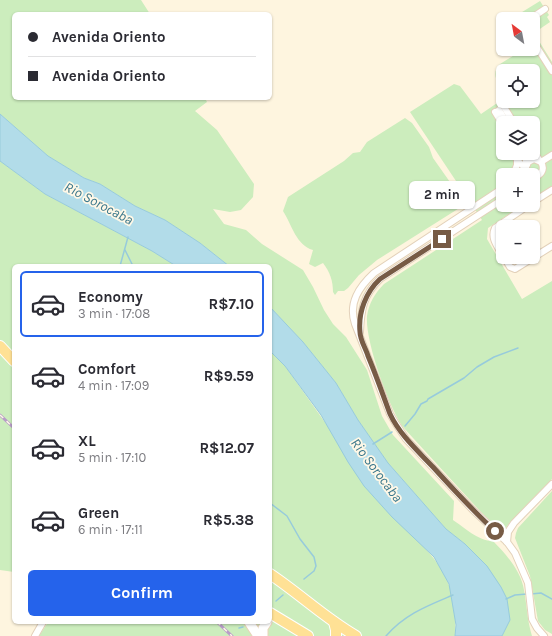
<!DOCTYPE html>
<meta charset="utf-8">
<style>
body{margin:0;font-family:Karla,sans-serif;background:#f2f2f3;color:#2b2b33;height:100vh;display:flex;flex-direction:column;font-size:15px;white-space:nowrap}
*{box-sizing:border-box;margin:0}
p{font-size:13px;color:#7c7c81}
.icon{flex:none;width:22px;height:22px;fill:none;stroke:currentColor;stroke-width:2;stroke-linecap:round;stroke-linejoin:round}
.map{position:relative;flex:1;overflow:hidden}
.details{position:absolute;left:12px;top:264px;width:260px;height:360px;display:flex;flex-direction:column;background:#fff;border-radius:6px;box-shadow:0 1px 3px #0004}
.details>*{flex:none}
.hud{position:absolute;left:12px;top:12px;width:260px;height:88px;border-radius:6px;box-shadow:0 1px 3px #0004;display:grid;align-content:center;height:88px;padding:0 16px;background:#fff}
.needle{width:26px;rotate:328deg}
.tools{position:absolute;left:496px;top:12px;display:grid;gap:8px}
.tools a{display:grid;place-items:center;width:44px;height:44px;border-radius:6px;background:#fff;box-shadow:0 1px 3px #0004;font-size:20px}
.end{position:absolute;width:18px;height:18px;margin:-9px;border:5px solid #775b45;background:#fff;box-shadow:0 0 0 2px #fff}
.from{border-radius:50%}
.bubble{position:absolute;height:28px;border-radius:6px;background:#fff;box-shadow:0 1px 3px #0004;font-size:13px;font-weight:700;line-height:28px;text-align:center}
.hud b{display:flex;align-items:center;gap:14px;height:38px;font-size:15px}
.hud b+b{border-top:1px solid #e1e1e2}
.hud i{width:10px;height:10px;background:#2b2b33}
ul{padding:7px 0 0;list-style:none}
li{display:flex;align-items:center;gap:12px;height:66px;margin:0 8px 6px;padding:0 8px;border:2px solid transparent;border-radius:6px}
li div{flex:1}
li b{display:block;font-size:15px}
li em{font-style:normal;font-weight:700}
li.current{border-color:#2563eb}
li>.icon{width:36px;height:36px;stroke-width:1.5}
.primary-button{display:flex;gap:8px;margin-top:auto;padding:8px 16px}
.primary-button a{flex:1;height:46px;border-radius:6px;background:#2563eb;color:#fff;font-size:16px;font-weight:700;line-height:46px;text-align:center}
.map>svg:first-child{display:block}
.green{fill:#ccedbd;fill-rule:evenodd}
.water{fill:#b2dce9;stroke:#97cbdc}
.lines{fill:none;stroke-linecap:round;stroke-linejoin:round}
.stream{stroke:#97cbdc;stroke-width:1.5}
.street-tunnel{stroke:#dcceb8;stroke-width:6;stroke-dasharray:6 3;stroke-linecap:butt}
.street-casing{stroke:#e3d1ba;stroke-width:8}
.secondary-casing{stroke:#e9d3b8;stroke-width:11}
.primary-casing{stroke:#fff;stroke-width:12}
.street{stroke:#fff;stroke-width:6}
.secondary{stroke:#fff;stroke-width:9}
.primary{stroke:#ffe195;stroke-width:10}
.rail-casing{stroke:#b89dc8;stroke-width:3}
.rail{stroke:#fff8e7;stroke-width:1.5;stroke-dasharray:4.5;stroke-linecap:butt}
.route{stroke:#775b45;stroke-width:5}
.labels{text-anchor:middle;stroke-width:3.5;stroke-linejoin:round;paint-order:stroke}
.water-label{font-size:14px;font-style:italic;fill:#3c788c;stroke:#fff8e7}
</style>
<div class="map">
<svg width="552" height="636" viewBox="0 0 552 636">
<rect width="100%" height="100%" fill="#fef5df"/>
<!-- green -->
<g class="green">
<path d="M0,0H141L150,14H14V98H205L207,102L195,111L217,130L254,184L253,197L241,210L230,212L213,209L224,224L246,230L262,244L303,270L313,287L324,310L333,324L346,337L367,370L382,416L393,435L454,501L453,520C464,527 478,541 493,541C506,554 521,571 524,590C527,606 527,620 532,636H502L505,629L465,544L446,529L388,463L358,420L336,383L303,342L270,307V266H229L200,243L165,220L135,206L100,184L84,178L48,156L0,114Z"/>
<path d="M540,1L549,15L547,17L550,22L534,33L552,62V186L533,199V175H503V205H523L488,228L487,239L522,299L552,281V479L512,520L504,530L498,528L480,511L402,426C388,404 365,341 367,316C369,303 375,293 384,284L482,220L410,112L454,84L460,86L481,114L503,99V101H533V71H503V91C497,82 491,73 500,64L524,49H533V19H515L514,17ZM503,123H533V153H503Z"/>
<path d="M405,118L412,123L429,147L433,158L457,192L461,207L377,260L359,275L348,288L344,291H338L335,295L333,292C333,281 330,272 323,263L315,267L309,264L313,250C296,245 292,225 283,211L288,197L344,161L353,153L360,152L367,142Z"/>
<polygon points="0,161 45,194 152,251 176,266 14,266 14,572 0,570"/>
<path d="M270,351L285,366L329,428L420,543C449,572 457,596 455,636H39L48,622H270Z"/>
<polygon points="552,491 552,634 545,630 538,621 530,576 515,538 516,533 518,528"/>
</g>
<!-- water -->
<g class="water">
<polygon points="0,114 48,156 84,178 100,184 135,206 165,220 200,243 229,266 176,266 152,251 45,194 0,161"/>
<polygon points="270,307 303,342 336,383 358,420 388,463 446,529 465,544 487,566 501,587 507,599 510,620 502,636 455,636 456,625 449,584 434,557 392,517 364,486 348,462 321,415 285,366 270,351"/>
</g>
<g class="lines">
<!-- stream -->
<g class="stream">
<polyline points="125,250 133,266"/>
<polyline points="120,266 128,237"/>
<polyline points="405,426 415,414 421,404 427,401 428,399 464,378 477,367 494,357 518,348"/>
<polyline points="373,444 392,432"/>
<polyline points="270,503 287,516 300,539 314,557 316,566 314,571 304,579"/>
<polyline points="531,594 541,593 552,599"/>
<polyline points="506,599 515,595 527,594"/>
<polyline points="276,601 283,595"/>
<polyline points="239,628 243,627"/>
<path d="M386,636C405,614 427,606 453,595"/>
</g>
<!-- street-tunnel -->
<polyline class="street-tunnel" points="500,101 504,107"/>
<!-- street casing -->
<g class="street-casing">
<g id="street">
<polyline points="530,19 545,9"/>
<polyline points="533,41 552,71"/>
<polyline points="504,107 514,123"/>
<polyline points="499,110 507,123"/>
<polyline points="495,112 503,125"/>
<polyline points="533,151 540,161"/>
<polyline points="517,160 526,169 530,175"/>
<polyline points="541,162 552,155"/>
<polyline points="527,165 528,162 534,159 541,162"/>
<polyline points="513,175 517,165 517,153"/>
<polyline points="522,175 526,169 526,153"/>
<path d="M533,179C540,175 546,171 541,162"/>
<path d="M503,188L374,273C359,287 348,303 355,324L390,414L396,424L406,439L472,509L507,542L515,553L528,583L532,619L537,628L544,636"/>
<polyline points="533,202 552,190"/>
<path d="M503,256C498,247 490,238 495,228L529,205"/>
<polyline points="504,257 510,267 515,269 552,246"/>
<path d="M360,332C361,310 363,295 380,279L503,199"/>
<polyline points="507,542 508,532 514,523 552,484"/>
<polyline points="35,636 43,622"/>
</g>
</g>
<!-- secondary casing -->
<g class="secondary-casing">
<g id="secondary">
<polyline points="249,622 258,636"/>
<polyline points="263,636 263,628 267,622"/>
</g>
</g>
<!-- primary casing -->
<g class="primary-casing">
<g id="primary">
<polyline points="0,346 14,361"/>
<path d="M270,574C300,594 326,619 356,636"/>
<polyline points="270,613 308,636"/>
<polyline points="334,622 336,630 336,636"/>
</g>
</g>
<!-- street -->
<use href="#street" class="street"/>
<!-- secondary -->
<use href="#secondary" class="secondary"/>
<!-- primary -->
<use href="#primary" class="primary"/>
<!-- rail casing -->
<g class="rail-casing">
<g id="rail">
<polyline points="0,415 14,428"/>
<polyline points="217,622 232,636"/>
</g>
</g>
<!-- rail -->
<use href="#rail" class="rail"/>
</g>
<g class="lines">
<!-- route -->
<path class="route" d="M442,239L380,279C366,292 358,312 360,332C360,340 366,349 368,356C376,375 383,395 390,414C400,435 417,450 433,467C453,489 473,511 495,531"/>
</g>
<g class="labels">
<!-- water labels -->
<g class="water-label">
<text transform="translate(99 203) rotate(28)" y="5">Rio Sorocaba</text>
<text transform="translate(377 470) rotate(53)" y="5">Rio Sorocaba</text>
</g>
</g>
</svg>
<div class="tools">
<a><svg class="needle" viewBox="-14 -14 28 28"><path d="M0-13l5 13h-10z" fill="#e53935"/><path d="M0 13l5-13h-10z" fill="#7c7c81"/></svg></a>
<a><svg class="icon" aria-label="locate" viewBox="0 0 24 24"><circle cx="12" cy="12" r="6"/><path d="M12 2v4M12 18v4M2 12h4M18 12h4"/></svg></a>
<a><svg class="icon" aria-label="layers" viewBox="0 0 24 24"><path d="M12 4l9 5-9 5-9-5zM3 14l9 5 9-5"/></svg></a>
<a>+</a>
<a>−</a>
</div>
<i class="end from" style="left:495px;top:531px"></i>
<i class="end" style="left:442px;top:239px"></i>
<div class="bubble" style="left:409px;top:181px;width:66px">2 min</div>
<div class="hud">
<b><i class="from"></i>Avenida Oriento</b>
<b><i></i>Avenida Oriento</b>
</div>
<section class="details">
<ul>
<li class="current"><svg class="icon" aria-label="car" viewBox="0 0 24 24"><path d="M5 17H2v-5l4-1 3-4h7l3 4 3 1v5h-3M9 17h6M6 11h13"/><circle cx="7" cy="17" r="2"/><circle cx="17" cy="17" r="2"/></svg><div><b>Economy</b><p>3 min · 17:08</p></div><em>R$7.10</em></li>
<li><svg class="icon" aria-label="car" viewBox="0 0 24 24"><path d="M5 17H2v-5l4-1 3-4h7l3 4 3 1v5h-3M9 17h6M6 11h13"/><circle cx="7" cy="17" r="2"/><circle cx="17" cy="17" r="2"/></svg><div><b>Comfort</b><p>4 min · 17:09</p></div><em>R$9.59</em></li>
<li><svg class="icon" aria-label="car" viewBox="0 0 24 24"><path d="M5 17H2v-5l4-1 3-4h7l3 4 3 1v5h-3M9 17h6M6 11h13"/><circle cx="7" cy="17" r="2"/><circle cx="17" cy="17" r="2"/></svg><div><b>XL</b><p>5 min · 17:10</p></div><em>R$12.07</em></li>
<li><svg class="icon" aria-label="car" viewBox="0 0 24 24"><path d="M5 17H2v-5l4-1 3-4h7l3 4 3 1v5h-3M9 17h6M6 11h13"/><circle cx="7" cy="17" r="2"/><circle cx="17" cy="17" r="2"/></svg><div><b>Green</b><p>6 min · 17:11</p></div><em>R$5.38</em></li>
</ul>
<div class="primary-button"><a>Confirm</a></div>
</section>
</div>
